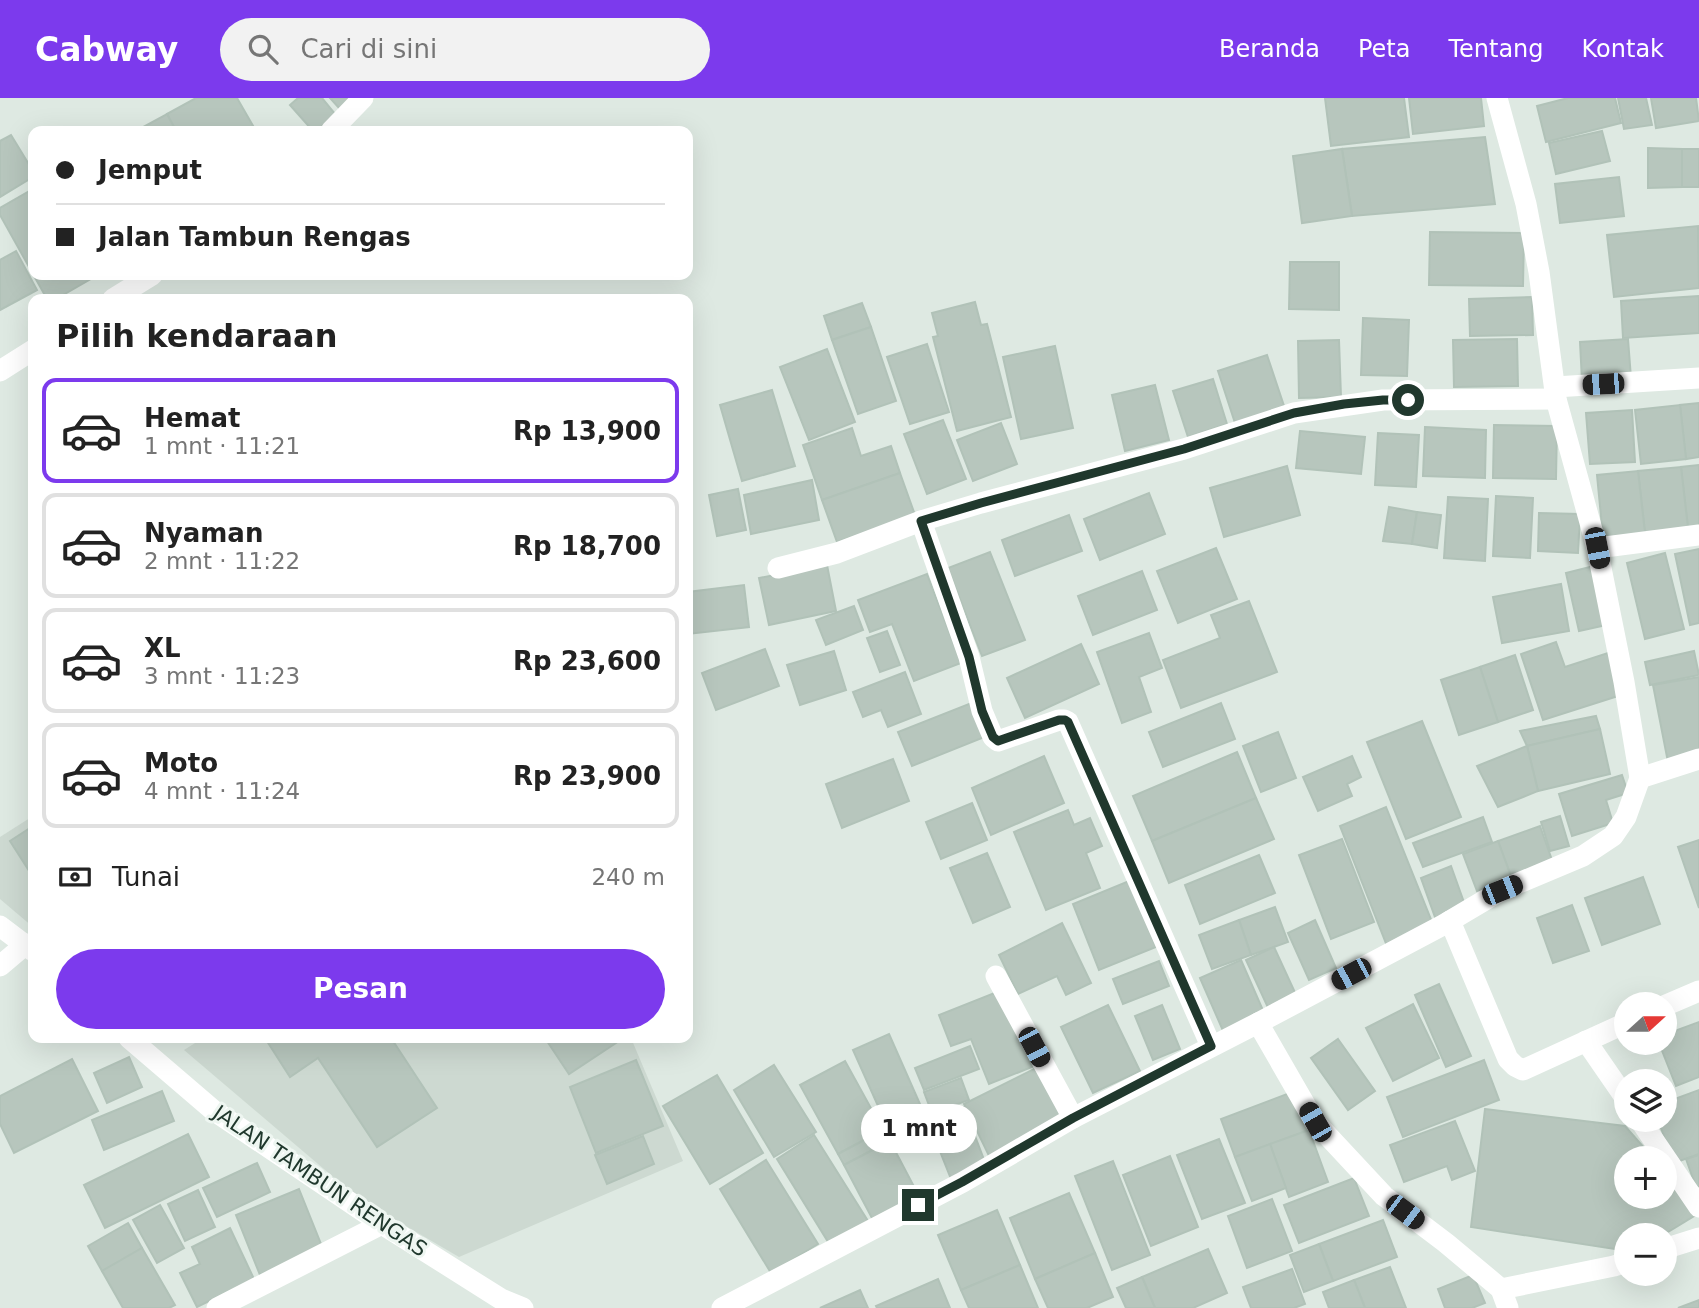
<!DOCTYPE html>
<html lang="id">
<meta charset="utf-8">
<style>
body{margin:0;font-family:"DejaVu Sans",sans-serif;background:#f2f2f2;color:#222;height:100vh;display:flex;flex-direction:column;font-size:26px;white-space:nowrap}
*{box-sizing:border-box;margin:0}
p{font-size:23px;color:#767676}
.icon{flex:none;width:38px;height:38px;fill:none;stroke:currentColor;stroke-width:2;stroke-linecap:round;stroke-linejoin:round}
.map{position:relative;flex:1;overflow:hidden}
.sheet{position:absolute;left:28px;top:196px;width:665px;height:749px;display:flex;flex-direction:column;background:#fff;border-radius:14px;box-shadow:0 7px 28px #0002}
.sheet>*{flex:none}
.guide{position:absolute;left:28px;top:28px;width:665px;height:154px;border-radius:14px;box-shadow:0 7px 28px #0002;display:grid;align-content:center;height:154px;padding:0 28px;background:#fff}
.needle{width:46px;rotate:69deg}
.tools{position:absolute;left:1614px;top:894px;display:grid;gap:14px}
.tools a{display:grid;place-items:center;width:63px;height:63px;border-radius:50%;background:#fff;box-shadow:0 7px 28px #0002;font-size:35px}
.end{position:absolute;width:32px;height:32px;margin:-16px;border:9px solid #20382d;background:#fff;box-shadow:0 0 0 4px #fff}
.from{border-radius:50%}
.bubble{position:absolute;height:49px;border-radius:24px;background:#fff;box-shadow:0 7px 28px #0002;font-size:23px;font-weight:700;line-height:49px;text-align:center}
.car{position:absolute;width:21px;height:42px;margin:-21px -10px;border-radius:9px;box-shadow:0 0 5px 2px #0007;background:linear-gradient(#222 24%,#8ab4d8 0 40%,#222 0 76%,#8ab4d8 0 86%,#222 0)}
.guide b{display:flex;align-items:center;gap:24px;height:66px;font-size:26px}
.guide b+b{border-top:2px solid #e0e0e0}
.guide i{width:18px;height:18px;background:#222}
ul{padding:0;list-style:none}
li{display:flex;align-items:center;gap:21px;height:105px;margin:0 14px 10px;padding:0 14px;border:4px solid #e0e0e0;border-radius:14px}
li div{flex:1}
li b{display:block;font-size:26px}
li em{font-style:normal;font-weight:700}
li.on{border-color:#7c3aed}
li>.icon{width:63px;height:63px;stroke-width:1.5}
h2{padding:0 28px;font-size:32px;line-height:84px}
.pay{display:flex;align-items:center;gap:18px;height:77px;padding:0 28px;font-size:26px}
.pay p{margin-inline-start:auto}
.cta{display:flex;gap:14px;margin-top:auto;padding:14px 28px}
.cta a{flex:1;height:80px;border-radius:42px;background:#7c3aed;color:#fff;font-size:28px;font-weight:700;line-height:80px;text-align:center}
header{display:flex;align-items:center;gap:42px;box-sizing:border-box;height:98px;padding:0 35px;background:#7c3aed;color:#fff}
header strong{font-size:33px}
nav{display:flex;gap:38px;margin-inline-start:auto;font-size:24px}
.search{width:490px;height:63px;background:#f2f2f2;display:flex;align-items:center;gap:18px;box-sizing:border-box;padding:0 24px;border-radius:38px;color:#767676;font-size:26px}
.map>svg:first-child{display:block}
.built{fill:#cdd9d1}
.building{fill:#b7c6bd;stroke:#b1c2b8;stroke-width:2}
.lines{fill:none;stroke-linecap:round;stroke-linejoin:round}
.minor{stroke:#fff;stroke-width:21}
.route{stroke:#20382d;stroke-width:9}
.labels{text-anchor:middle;stroke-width:6;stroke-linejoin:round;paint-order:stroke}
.street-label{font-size:21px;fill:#20382d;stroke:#eef6f1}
</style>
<header>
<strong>Cabway</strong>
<div class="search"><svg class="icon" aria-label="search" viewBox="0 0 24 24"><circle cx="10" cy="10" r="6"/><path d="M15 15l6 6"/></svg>Cari di sini</div>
<nav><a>Beranda</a><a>Peta</a><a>Tentang</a><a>Kontak</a></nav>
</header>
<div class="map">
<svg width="1699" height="1210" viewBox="0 0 1699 1210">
<rect width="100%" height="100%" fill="#dee9e2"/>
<!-- built -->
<g class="built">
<polygon points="33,718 33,829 0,801 0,739"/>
<polygon points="203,940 631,940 683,1063 459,1159 358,1100 184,952"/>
</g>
<!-- building -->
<g class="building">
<polygon points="196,0 237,0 256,33 176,33 167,16"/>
<polygon points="298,0 322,0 336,17 317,33 313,33 290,7"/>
<polygon points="330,0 353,0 340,11"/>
<polygon points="1325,0 1404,0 1409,39 1331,48"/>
<polygon points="1409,0 1481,0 1484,28 1413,36"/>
<polygon points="1568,0 1615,0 1621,25 1546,44 1537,8"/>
<polygon points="1618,0 1646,0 1652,27 1624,31"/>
<polygon points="1651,0 1696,0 1699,23 1656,30"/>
<polygon points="167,16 176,33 136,33"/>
<polygon points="1602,33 1610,63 1556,76 1549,45"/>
<polygon points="11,37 33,73 33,79 0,99 0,43"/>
<polygon points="1485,39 1495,106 1352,118 1342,51"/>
<polygon points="1648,50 1682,51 1682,89 1648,90"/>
<polygon points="1342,51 1352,118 1302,125 1293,58"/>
<rect x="1682" y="51" width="17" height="38"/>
<polygon points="1619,79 1624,118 1560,125 1555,86"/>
<polygon points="33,91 33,177 93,177 94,179 56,201 47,201 0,117 0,110"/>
<polygon points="1698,128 1699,190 1614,199 1607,137"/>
<polygon points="1430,134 1524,135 1523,188 1429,187"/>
<polygon points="16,153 37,192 0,212 0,162"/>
<polygon points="1290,164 1339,164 1339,212 1289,211"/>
<polygon points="1699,198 1699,235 1623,240 1621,203"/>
<polygon points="1532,199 1533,237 1470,238 1469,201"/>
<polygon points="975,204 981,227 987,226 1011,319 957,333 933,239 938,238 932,215"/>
<polygon points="862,205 871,229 832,242 824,218"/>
<polygon points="1363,220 1409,222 1407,278 1361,277"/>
<polygon points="871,229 896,303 858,316 832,242"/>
<polygon points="1517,241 1518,288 1454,289 1453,242"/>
<polygon points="1628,241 1631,280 1582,283 1580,244"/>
<polygon points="1339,242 1341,299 1299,300 1298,243"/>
<polygon points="927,246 949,314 910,326 887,259"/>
<polygon points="1055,248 1073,330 1021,341 1003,259"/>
<polygon points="827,251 855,324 809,342 780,269"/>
<polygon points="1267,257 1284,308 1235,325 1218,273"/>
<polygon points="1213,281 1227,326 1188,339 1173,293"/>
<polygon points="1155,287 1169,342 1125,353 1112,297"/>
<polygon points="772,292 795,368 742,383 720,307"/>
<polygon points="1699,305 1699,359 1686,361 1680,307"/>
<polygon points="1680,307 1686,361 1641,366 1635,312"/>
<polygon points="1632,312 1635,364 1590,366 1586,315"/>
<polygon points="943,322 966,381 927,396 904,336"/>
<polygon points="1001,325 1017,366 973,383 957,342"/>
<polygon points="1494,327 1557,328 1556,381 1493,380"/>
<polygon points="1425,329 1486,332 1485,380 1423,378"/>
<polygon points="852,330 861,358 891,348 900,375 822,402 803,347"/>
<polygon points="1300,333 1365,339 1361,376 1296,370"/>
<polygon points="1378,335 1419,337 1416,389 1375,387"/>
<polygon points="1699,367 1699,429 1688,430 1681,369"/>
<polygon points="1287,368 1300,417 1224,439 1210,390"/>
<polygon points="1681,369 1688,430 1645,435 1638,373"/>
<polygon points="1638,373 1645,435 1603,439 1597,377"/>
<polygon points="900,375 915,417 837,444 822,402"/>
<polygon points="812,382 819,422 751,436 744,397"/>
<polygon points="738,391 746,432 717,438 709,397"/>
<polygon points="1149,395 1165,436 1100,462 1084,421"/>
<polygon points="1496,398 1533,400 1530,460 1493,458"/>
<polygon points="1448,399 1488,401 1485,463 1444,460"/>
<polygon points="1389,409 1417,414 1412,446 1383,443"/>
<polygon points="1417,414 1441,417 1437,450 1412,446"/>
<polygon points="1539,415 1580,416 1578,455 1538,453"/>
<polygon points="1069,417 1082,453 1015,478 1002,442"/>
<polygon points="1216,450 1237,501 1178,525 1157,473"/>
<polygon points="1699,451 1699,525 1690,527 1675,456"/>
<polygon points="990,454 1025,542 982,558 948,470"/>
<polygon points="1665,455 1684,531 1645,541 1627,465"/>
<polygon points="827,467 836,513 769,527 759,480"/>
<polygon points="1598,467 1611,526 1579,533 1566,475"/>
<polygon points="1142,473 1157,512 1093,537 1078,498"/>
<polygon points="927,476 961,565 914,583 892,526 870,534 858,502"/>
<polygon points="1561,486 1569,533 1502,545 1493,499"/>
<polygon points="744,487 749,529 688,536 688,494"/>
<polygon points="1249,503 1277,574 1181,610 1163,562 1220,540 1211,517"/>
<polygon points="854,508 863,532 826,547 816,522"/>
<polygon points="887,533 900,567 880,574 867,540"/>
<polygon points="1149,535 1162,570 1139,579 1151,614 1122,625 1097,554"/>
<polygon points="1556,544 1565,569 1608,555 1621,597 1543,622 1521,556"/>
<polygon points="1081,546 1099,586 1025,620 1007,580"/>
<polygon points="765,551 779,588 716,612 702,575"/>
<polygon points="834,553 846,592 800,607 787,567"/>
<polygon points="1694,553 1699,577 1650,587 1645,564"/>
<polygon points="1515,557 1533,612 1498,624 1480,569"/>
<polygon points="1480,569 1498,624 1459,637 1441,582"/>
<polygon points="905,574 921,616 888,629 881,612 863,619 853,594"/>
<polygon points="1699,579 1699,659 1668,664 1653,587"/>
<polygon points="974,604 987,638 912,668 898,634"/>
<polygon points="1221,605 1235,641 1163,669 1149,634"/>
<polygon points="1596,618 1600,631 1527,648 1520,633"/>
<polygon points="1422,623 1461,719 1406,741 1367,644"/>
<polygon points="1600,631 1610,676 1538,693 1527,648"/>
<polygon points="1278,634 1296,680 1261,694 1243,648"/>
<polygon points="1527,648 1538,693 1498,709 1477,668"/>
<polygon points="1237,654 1256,700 1152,743 1133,698"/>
<polygon points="1044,658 1064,705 991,737 972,690"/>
<polygon points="1352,658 1361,679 1347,686 1352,698 1318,713 1303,679"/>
<polygon points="893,661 909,703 842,730 826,686"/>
<polygon points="1622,677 1628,695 1606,702 1613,725 1572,738 1559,696"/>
<polygon points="1256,700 1274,741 1169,785 1152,743"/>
<polygon points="972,705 987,742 941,761 926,724"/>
<polygon points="1386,709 1434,829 1387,848 1340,728"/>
<polygon points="1068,712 1074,727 1090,720 1102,748 1086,755 1100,790 1046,812 1014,734"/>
<polygon points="1560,718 1569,748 1550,753 1541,724"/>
<polygon points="1483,719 1492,744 1423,769 1413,745"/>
<polygon points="33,728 33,779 10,743"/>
<polygon points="1540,728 1553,765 1512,781 1498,743"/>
<polygon points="1342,741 1374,824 1331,841 1299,757"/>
<polygon points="1699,742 1699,810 1678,749"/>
<polygon points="1498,743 1512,781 1477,793 1463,756"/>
<polygon points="987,755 1010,809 973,825 950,770"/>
<polygon points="1259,757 1275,795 1200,826 1185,787"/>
<polygon points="1451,768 1466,810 1436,822 1421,780"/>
<polygon points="1643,779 1660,826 1602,847 1585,800"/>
<polygon points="1129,783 1156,849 1099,872 1073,806"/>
<polygon points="1572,807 1589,853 1553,865 1537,820"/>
<polygon points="1275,809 1288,844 1251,857 1239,822"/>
<polygon points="1239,822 1251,857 1212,871 1199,837"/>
<polygon points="1315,822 1336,870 1309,882 1288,835"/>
<polygon points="1062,825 1091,885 1066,897 1057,878 1018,896 999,857"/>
<polygon points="1274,849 1298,901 1270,914 1246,862"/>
<polygon points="1241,862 1265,917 1224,935 1200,880"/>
<polygon points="1159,863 1169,888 1123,906 1113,881"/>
<polygon points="1439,886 1471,958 1446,969 1415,897"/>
<polygon points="1002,892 1032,969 989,986 971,941 951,948 939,917"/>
<polygon points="1413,906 1439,960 1393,983 1366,930"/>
<polygon points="1108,907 1140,973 1093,995 1061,929"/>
<polygon points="1162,907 1180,951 1153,962 1135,918"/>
<polygon points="1699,924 1699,979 1676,988 1659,945 1664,945 1664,937"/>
<polygon points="889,936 931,1031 895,1046 853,952"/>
<polygon points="265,940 391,940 437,1010 377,1049 318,960 290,979"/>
<polygon points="545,940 617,940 619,943 569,976"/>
<polygon points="1338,941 1375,993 1348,1012 1311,960"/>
<polygon points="970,948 979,971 924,992 915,970"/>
<polygon points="129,959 142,989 107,1005 94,975"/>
<polygon points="72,961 98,1013 14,1055 0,1026 0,998"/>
<polygon points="636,962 663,1028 596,1055 570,989"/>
<polygon points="1484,962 1499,1002 1403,1039 1387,999"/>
<polygon points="845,963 883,1032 838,1056 800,987"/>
<polygon points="774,967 816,1034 774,1059 734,992"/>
<polygon points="1040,968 1067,1021 990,1060 964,1006"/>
<polygon points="717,977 763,1055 710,1086 663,1008"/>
<polygon points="961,980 969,1002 932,1015 924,994"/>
<polygon points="1699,992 1699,1056 1674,1065 1658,1022 1664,1022 1664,1005"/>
<polygon points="162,993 174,1023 104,1052 92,1022"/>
<polygon points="1295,993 1309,1032 1235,1059 1221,1021"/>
<polygon points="964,1009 986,1067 951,1081 928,1023"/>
<polygon points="1485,1011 1625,1028 1653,1060 1626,1060 1626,1099 1664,1099 1664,1074 1699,1115 1663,1137 1626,1138 1626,1148 1615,1151 1471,1129"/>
<polygon points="1455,1023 1475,1073 1452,1082 1447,1068 1404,1084 1390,1047"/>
<polygon points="883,1032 890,1043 844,1067 838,1056"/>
<polygon points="1309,1032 1328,1084 1289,1099 1270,1046"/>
<polygon points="188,1036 209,1079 105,1130 84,1087"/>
<polygon points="814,1037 868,1123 830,1147 777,1061"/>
<polygon points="643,1038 654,1066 607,1086 595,1057"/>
<polygon points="1219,1041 1245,1105 1202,1121 1177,1057"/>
<polygon points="890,1043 920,1100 874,1124 844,1067"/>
<polygon points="1270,1046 1286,1090 1252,1103 1235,1059"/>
<polygon points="1699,1057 1699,1088 1696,1089 1686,1061"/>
<polygon points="1170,1058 1198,1129 1151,1148 1123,1077"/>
<polygon points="766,1062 818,1146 771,1175 720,1091"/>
<polygon points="1113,1063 1150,1157 1112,1172 1075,1078"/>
<polygon points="257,1065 270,1094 217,1119 203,1090"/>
<polygon points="1354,1080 1369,1118 1299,1145 1284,1107"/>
<polygon points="299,1091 323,1151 260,1177 236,1117"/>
<polygon points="198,1092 215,1129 185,1143 168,1106"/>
<polygon points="1069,1095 1095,1155 1035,1181 1010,1120"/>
<polygon points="1272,1101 1292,1153 1247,1170 1228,1118"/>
<polygon points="160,1107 184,1150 157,1165 133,1122"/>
<polygon points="997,1112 1020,1167 961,1192 938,1137"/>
<polygon points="1383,1122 1397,1159 1333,1183 1319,1146"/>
<polygon points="128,1125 142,1150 102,1173 88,1148"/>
<polygon points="230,1130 254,1181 197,1209 180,1175 200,1166 192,1149"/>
<polygon points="1319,1146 1333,1183 1304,1194 1290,1157"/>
<polygon points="142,1150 175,1207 169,1210 123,1210 102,1173"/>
<polygon points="1208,1151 1227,1195 1193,1210 1155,1210 1142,1179"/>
<polygon points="1095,1155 1113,1199 1087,1210 1048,1210 1035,1181"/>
<polygon points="1020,1167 1038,1210 969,1210 961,1192"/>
<polygon points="1390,1169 1406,1210 1365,1210 1354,1182"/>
<polygon points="1292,1171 1305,1206 1294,1210 1251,1210 1243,1189"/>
<polygon points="1473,1177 1485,1205 1472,1210 1445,1210 1438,1191"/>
<polygon points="1142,1179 1155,1210 1126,1210 1117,1190"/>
<polygon points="938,1181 950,1210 877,1210 876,1208"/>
<polygon points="1354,1182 1365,1210 1329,1210 1323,1194"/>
<polygon points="860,1192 868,1210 820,1210"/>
<polygon points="1699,1202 1699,1210 1678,1210"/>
</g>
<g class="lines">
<!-- minor -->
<g class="minor">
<polyline points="1497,0 1526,106 1539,174 1556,301 1597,450 1624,584 1640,680"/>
<polyline points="331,33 363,0"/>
<polyline points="113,201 152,177"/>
<polyline points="0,273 33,252"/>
<polyline points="1555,289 1699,280"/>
<polyline points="921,423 969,559 982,613 993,639 998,643 1059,622 1064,622 1068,624 1211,948"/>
<polyline points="1597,450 1699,437"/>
<polyline points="778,470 837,455 921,423 981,405 1184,351 1294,315 1383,302 1556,301"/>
<polyline points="1450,823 1508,961 1515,968 1523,972 1626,925"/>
<polyline points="0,828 33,853"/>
<polyline points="0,868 26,846"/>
<polyline points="996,878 1073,1020"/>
<polyline points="1664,908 1699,893"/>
<polyline points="1258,925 1315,1024 1384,1098 1446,1145 1501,1191 1508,1210"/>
<polyline points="129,940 213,1012 382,1126 501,1201 523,1210"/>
<polyline points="1586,943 1626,1001"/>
<polyline points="1640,1022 1699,1109"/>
<polyline points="1664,1151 1699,1140"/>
<polyline points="1501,1191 1614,1168 1626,1164"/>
<polyline points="217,1210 382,1126"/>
<polyline points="722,1210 963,1084 1073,1020 1258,925 1443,827 1502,792 1583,758 1613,738 1626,719 1640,680 1699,661"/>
</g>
</g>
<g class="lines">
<!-- route -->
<polyline class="route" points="918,1107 962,1084 1073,1020 1211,948 1068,624 1065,622 1059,622 998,643 993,639 982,613 969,559 921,423 981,405 1184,351 1294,315 1344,306 1383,302 1408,302"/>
</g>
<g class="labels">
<!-- street labels -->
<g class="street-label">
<text transform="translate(320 1083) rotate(34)" y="7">JALAN TAMBUN RENGAS</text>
</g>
</g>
</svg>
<div class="tools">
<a><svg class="needle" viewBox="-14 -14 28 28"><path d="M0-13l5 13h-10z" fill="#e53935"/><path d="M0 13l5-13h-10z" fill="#767676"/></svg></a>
<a><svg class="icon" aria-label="layers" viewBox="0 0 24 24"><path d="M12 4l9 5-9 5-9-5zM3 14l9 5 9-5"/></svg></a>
<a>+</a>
<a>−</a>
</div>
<i class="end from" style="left:1408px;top:302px"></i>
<i class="end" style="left:918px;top:1107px"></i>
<div class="bubble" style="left:861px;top:1006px;width:116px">1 mnt</div>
<i class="car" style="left:1603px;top:286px;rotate:267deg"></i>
<i class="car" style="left:1597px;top:450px;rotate:169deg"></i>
<i class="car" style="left:1502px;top:792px;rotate:68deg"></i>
<i class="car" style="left:1351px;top:876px;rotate:242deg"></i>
<i class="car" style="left:1034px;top:949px;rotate:152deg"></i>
<i class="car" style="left:1315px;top:1024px;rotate:330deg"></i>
<i class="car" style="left:1405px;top:1114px;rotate:127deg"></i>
<div class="guide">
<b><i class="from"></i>Jemput</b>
<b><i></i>Jalan Tambun Rengas</b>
</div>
<section class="sheet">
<h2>Pilih kendaraan</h2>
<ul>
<li class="on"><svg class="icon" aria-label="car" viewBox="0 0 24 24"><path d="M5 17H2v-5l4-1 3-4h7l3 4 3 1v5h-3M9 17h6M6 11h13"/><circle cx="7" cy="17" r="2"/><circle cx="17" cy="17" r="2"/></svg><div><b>Hemat</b><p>1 mnt · 11:21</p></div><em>Rp 13,900</em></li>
<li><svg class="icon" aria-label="car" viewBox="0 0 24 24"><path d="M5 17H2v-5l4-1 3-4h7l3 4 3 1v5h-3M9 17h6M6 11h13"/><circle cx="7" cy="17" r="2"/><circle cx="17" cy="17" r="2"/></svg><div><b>Nyaman</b><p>2 mnt · 11:22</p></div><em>Rp 18,700</em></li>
<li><svg class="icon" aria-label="car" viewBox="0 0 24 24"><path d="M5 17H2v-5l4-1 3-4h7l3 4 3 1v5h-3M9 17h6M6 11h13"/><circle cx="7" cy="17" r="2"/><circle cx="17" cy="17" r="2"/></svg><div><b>XL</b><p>3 mnt · 11:23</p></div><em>Rp 23,600</em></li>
<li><svg class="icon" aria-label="car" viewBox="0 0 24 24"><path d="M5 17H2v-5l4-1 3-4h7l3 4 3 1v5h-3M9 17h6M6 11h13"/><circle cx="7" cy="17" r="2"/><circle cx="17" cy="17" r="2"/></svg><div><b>Moto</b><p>4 mnt · 11:24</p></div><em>Rp 23,900</em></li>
</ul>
<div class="pay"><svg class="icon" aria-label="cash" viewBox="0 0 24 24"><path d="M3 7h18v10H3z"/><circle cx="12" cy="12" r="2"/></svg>Tunai<p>240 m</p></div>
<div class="cta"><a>Pesan</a></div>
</section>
</div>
